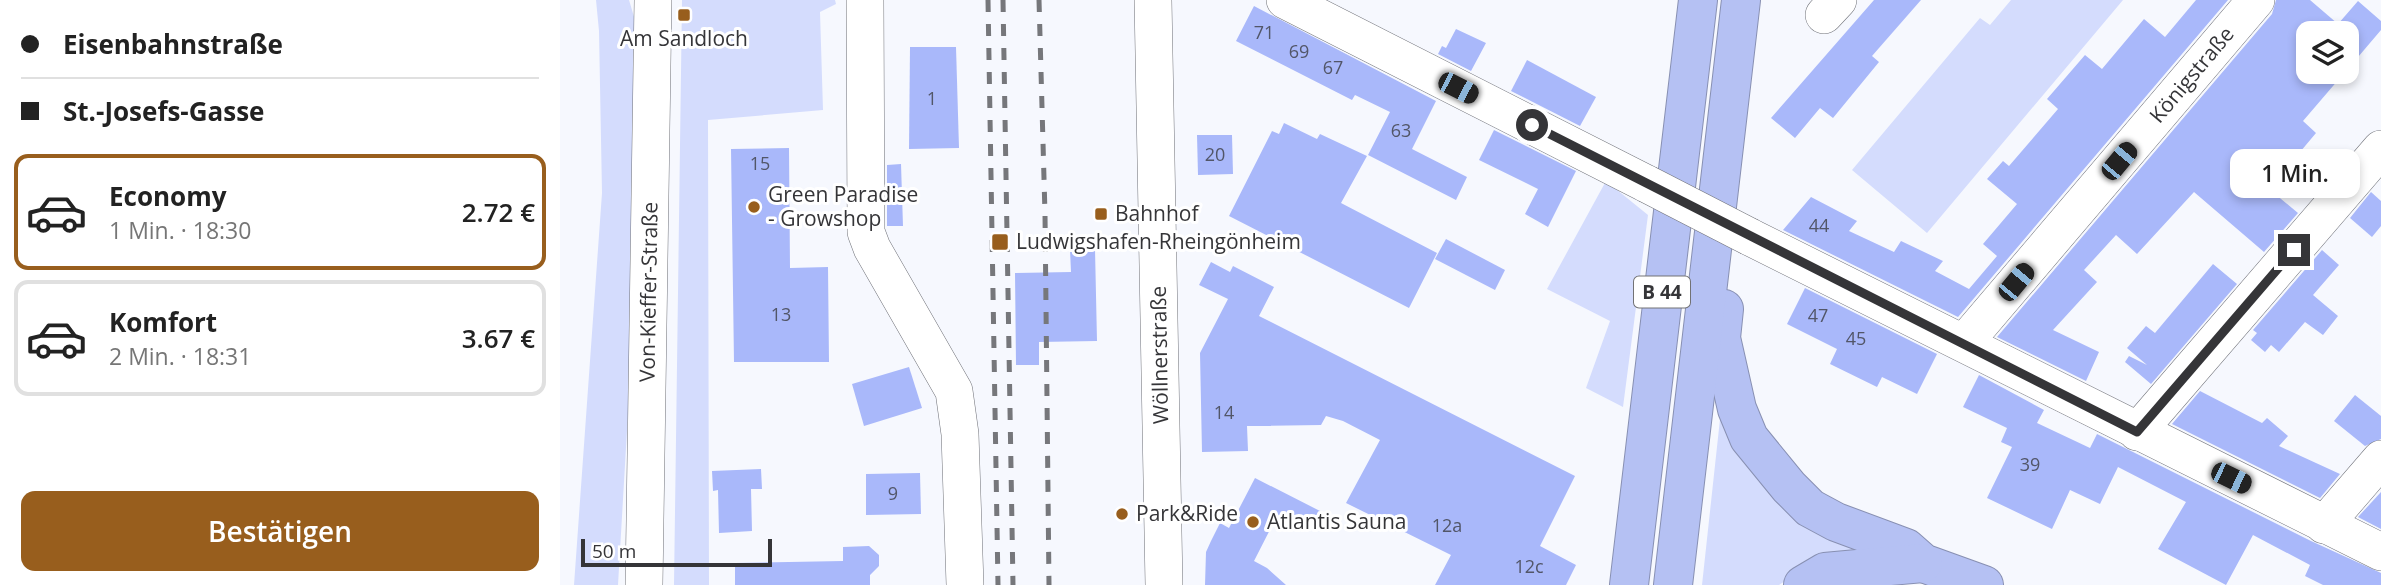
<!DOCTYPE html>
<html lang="de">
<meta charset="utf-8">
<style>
body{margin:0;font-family:"Open Sans",sans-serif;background:#f2f2f2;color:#222;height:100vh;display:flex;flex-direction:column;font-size:26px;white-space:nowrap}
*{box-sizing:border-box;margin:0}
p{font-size:23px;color:#767676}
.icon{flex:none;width:38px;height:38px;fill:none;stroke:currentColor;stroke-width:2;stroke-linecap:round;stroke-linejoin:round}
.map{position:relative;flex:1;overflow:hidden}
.details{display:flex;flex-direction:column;background:#fff;width:560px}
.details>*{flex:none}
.top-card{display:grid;align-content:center;height:154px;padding:0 21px;background:#fff}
.fabs{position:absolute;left:1736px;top:21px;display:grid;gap:14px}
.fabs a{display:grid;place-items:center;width:63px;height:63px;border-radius:14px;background:#fff;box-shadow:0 4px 10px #0003;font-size:35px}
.scale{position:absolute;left:21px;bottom:18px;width:191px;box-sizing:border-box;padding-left:7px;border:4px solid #353538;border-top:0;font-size:19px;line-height:24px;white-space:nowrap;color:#353538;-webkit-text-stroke:5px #fff;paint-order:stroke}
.end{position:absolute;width:32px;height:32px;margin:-16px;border:9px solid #353538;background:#fff;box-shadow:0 0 0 4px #fff}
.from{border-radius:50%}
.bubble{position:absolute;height:49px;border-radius:14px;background:#fff;box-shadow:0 4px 10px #0003;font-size:23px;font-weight:600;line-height:49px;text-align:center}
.car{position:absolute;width:21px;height:42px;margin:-21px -10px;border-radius:9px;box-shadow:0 0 5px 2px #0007;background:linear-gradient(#222 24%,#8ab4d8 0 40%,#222 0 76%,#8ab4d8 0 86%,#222 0)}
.top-card b{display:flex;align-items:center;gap:24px;height:66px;font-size:26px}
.top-card b+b{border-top:2px solid #e0e0e0}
.top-card i{width:18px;height:18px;background:#222}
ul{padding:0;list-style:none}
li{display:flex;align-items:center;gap:21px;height:116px;margin:0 14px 10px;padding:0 7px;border:4px solid #e0e0e0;border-radius:14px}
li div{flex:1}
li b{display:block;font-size:26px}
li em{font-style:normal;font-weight:600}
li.active{border-color:#985e1d}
li>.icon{width:63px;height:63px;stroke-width:1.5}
.button{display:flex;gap:14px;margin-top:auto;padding:14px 21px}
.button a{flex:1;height:80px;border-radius:14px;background:#985e1d;color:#fff;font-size:28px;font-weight:600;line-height:80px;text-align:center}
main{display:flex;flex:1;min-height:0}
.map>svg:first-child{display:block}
.green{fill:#d4dcfd}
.building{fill:#a9b8fa}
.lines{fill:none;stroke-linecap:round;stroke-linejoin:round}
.minor-casing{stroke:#707279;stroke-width:38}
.highway-casing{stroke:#8890b2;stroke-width:40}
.minor{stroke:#fff;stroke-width:37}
.highway{stroke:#b5c1f3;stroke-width:38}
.rail{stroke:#76777b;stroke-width:5;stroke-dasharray:12 12;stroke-linecap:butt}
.minor-bridge-casing{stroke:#707279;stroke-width:38;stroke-linecap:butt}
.minor-bridge{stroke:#fff;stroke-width:37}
.route{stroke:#353538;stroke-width:9}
.poi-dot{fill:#985e1d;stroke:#fff;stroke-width:2.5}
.labels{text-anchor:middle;stroke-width:6;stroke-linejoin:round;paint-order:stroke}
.number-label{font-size:18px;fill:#525668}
.shield{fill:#fff;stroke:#727274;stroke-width:2}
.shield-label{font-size:19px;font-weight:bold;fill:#353538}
.poi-label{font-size:21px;fill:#353538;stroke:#fff;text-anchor:start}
.street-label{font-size:21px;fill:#353538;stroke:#fff}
</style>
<main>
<section class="details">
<div class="top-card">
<b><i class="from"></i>Eisenbahnstraße</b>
<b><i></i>St.-Josefs-Gasse</b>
</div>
<ul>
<li class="active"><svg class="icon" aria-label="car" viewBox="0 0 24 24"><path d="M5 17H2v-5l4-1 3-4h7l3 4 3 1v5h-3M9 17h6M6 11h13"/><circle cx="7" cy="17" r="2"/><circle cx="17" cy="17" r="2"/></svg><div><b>Economy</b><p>1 Min. · 18:30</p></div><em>2.72 €</em></li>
<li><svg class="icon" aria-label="car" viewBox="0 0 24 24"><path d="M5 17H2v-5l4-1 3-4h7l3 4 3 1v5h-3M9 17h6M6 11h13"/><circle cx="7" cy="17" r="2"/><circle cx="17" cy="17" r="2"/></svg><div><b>Komfort</b><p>2 Min. · 18:31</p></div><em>3.67 €</em></li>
</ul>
<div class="button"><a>Bestätigen</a></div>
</section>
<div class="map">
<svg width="1821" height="585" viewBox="0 0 1821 585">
<rect width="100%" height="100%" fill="#f6f8fe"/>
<!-- green -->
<g class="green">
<polygon points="36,0 69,0 75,20 71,362 58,585 14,585 42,193 39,31"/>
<polygon points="122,0 275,0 276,4 260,12 263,110 148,120 149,585 114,585"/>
<polygon points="1451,0 1563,0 1367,233 1292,170 1420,18 1430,25"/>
<polygon points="1046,181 1088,215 1063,407 1026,388 1050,321 987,289"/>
<polygon points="1161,410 1314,550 1234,575 1219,585 1142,585"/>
</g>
<!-- building -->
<g class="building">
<polygon points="1314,0 1361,0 1312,56 1319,62 1273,118 1260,108 1235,138 1211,118"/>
<polygon points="1636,0 1668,0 1398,317 1223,230 1251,197 1297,221 1289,231 1334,252 1341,241 1383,261 1375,271 1409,289 1437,256 1423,244 1457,204 1427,179 1443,161 1449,166 1498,109 1487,99 1525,55 1542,69 1584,19 1605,37"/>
<polygon points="1716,0 1750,0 1778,24 1798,1 1821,21 1821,30 1787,70 1787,33 1748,33 1748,72 1785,72 1743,121 1756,133 1709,189 1738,213 1704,252 1634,192 1577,254 1556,235 1524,270 1537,282 1493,330 1539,352 1526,381 1437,337 1712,14"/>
<polygon points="694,6 876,101 852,149 907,177 896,200 808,155 830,112 795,95 792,100 676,41"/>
<polygon points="896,29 926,43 911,71 878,54 882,46 886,48"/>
<polygon points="350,47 396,47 399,148 349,149"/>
<polygon points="967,60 1036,97 1020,126 951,91"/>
<polygon points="724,123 757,139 760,134 807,156 781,203 877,253 849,308 669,216 712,131 719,134"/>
<polygon points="934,130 1016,171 988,227 965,214 978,189 919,160"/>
<polygon points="637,135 672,135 673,174 638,175"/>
<polygon points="229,148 230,268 268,267 269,362 174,362 171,149"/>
<polygon points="341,164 343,226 327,226 327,165"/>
<polygon points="1811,192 1821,201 1821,226 1812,237 1790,218"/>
<polygon points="886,239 945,270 935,290 875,259"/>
<polygon points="535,249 537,341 479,342 479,365 456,365 455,273 511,272 510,250"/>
<polygon points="1762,250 1779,265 1753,295 1778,316 1763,335 1745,322 1719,352 1711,345 1705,352 1691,340 1697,333 1693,330"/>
<polygon points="651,262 670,272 673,266 714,287 699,316 1015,476 980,546 1016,565 1006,585 875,585 891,555 786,503 820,440 783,421 766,416 761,425 687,426 688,451 642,452 640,353 668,299 639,285"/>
<polygon points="1653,264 1677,284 1591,384 1565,362 1569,356 1587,365 1567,348 1586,326 1595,333"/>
<polygon points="1245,288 1377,354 1357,394 1322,377 1317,387 1270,364 1277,349 1227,324"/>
<polygon points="349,367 362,408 304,426 292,384"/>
<polygon points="1419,375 1484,410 1477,423 1530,448 1537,434 1751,541 1821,573 1821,585 1763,585 1745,576 1750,565 1693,535 1666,585 1598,549 1626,502 1558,467 1540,504 1510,490 1492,529 1427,498 1452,447 1441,442 1447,428 1403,407"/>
<polygon points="1640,391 1702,423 1707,418 1728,436 1719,446 1780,474 1760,498 1612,424"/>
<polygon points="1795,395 1821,416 1821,439 1805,446 1774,421"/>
<polygon points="201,469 202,489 191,489 192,531 159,533 158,490 153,491 152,471"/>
<polygon points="360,473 361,514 306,515 306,474"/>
<polygon points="695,478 760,511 749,532 717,516 694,561 707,568 726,585 645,585 646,552 651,541 660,523 669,528"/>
<polygon points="1821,492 1821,529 1798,517"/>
<polygon points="309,546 319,555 319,566 310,575 310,585 175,585 175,563 283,561 283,547"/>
</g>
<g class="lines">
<!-- minor casing -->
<g class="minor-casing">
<g id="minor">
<polyline points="305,0 306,232 312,248 394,391 400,434 405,585"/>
<polyline points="593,0 604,585"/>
<polyline points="725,0 1087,184"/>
<polyline points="1264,15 1278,0"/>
<polyline points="1190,237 1821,552"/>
<polyline points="1404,343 1696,0"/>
<polyline points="1577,432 1821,149"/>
<polyline points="1764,525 1821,459"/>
<polyline points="84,585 93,0"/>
</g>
</g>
<!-- highway casing -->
<g class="highway-casing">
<g id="highway">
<polyline points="1164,309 1161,338 1177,409 1189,438 1229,487 1250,508 1276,522 1346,548 1363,563 1424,585"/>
<polyline points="1069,585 1138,0"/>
<polyline points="1113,585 1181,0"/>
<polyline points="1243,585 1265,572 1363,563"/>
</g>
</g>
<!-- minor -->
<use href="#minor" class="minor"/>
<!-- highway -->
<use href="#highway" class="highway"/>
<!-- rail -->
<g class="rail">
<polyline points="428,0 438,585"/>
<polyline points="443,0 453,585"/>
<polyline points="479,0 485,214 489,585"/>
</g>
<!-- minor-bridge casing -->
<g class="minor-bridge-casing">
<polyline id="minor-bridge" points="1087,184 1190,237"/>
</g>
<!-- minor-bridge -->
<use href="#minor-bridge" class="minor-bridge"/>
</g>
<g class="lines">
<!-- route -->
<polyline class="route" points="972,125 1577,432 1734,250"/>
</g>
<!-- markers -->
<g class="poi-dot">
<rect x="117" y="8" width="14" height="14" rx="3.5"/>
<circle cx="194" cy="207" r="7"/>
<rect x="534" y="207" width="14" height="14" rx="3.5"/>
<rect x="431" y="233" width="18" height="18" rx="3.5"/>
<circle cx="562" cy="514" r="7"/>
<circle cx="693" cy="522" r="7"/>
</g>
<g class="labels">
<!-- number labels -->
<g class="number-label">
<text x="704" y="39">71</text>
<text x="739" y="58">69</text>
<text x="773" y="74">67</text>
<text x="372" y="105">1</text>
<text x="841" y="137">63</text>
<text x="655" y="161">20</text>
<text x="200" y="170">15</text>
<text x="1259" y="232">44</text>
<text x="221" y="321">13</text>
<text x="1258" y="322">47</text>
<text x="1296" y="345">45</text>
<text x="664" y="419">14</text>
<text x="1470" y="471">39</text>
<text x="333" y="500">9</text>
<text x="887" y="532">12a</text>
<text x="969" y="573">12c</text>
</g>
<!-- shield labels -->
<rect class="shield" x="1074" y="276.5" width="56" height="31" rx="5"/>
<g class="shield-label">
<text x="1102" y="299">B 44</text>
</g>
<!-- poi labels -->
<g class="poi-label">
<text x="124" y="46" text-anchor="middle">Am Sandloch</text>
<text x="208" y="202">Green Paradise<tspan x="208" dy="24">- Growshop</tspan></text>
<text x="555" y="221">Bahnhof</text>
<text x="456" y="249">Ludwigshafen-Rheingönheim</text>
<text x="576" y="521">Park&amp;Ride</text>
<text x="707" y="529">Atlantis Sauna</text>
</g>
<!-- street labels -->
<g class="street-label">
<text transform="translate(1632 75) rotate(-50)" y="7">Königstraße</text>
<text transform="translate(89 292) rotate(-89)" y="7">Von-Kieffer-Straße</text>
<text transform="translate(600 355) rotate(-91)" y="7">Wöllnerstraße</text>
</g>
</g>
</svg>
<div class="fabs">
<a><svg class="icon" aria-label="layers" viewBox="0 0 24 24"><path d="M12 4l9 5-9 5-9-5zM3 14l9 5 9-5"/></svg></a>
</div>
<div class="scale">50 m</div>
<i class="end from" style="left:972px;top:125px"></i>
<i class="end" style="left:1734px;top:250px"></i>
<div class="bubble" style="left:1670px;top:149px;width:130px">1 Min.</div>
<i class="car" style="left:898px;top:88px;rotate:117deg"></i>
<i class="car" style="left:1559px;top:161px;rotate:40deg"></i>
<i class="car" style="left:1456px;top:282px;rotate:40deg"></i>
<i class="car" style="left:1671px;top:478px;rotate:116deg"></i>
</div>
</main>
